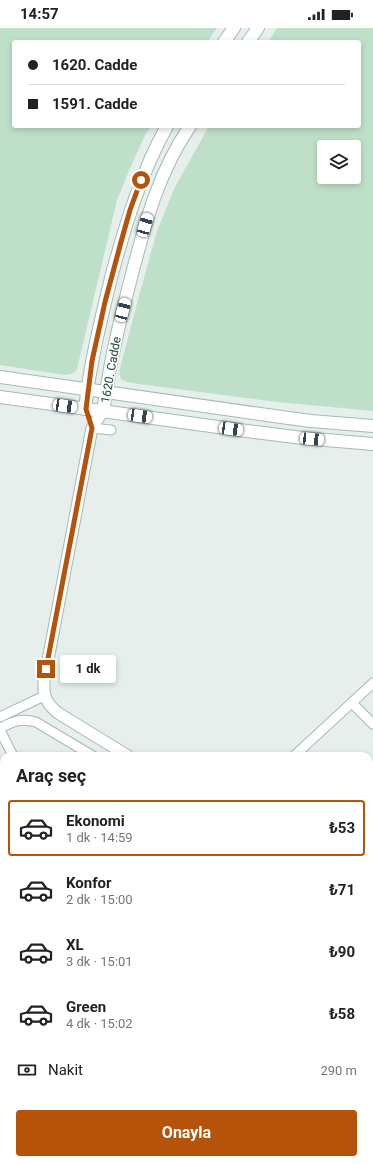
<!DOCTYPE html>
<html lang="tr">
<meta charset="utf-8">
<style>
body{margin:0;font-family:Roboto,sans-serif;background:#f2f2f2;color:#222;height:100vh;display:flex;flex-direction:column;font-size:15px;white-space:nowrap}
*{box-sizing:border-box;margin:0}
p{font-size:13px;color:#767676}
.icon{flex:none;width:22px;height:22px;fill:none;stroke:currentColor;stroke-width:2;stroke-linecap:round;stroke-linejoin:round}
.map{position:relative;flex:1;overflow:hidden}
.sheet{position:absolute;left:0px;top:724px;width:373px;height:412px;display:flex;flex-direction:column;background:#fff;border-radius:12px 12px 0 0;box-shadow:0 2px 6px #0003}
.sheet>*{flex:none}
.hud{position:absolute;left:12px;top:12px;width:349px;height:88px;border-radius:4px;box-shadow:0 2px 6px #0003;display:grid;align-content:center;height:88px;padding:0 16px;background:#fff}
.buttons{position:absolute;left:317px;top:112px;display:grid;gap:8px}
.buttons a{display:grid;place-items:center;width:44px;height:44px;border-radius:4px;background:#fff;box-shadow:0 2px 6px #0003;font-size:20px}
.end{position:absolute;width:18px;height:18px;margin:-9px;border:5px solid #b45309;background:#fff;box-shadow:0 0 0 2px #fff}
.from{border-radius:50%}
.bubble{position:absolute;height:28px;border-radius:4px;background:#fff;box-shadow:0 2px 6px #0003;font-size:13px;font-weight:700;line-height:28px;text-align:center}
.car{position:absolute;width:12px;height:24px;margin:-12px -6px;border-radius:5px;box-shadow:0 0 3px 1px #0007;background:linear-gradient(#fff 24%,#345 0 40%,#fff 0 76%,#345 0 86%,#fff 0)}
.hud b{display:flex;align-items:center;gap:14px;height:38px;font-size:15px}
.hud b+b{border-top:1px solid #e0e0e0}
.hud i{width:10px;height:10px;background:#222}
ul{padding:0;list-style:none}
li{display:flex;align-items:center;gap:12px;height:56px;margin:0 8px 6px;padding:0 8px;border:2px solid transparent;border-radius:4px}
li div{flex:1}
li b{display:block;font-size:15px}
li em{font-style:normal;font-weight:700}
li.active{border-color:#b45309}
li>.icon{width:36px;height:36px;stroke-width:1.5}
h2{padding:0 16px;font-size:18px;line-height:48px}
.pay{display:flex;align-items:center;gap:10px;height:44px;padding:0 16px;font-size:15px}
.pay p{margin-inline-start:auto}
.button{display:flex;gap:8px;margin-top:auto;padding:8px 16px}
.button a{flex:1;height:46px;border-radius:4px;background:#b45309;color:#fff;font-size:16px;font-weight:700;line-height:46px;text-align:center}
.status{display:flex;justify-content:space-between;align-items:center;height:28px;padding:0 20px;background:#fff;direction:ltr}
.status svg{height:11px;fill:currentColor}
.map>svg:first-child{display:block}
.built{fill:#d4dfda}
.green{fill:#bfe0c8;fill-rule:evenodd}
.building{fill:#bbcac4;stroke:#b8c9c2}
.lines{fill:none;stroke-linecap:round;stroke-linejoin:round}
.minor-casing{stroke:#a8b8b2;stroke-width:11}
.tertiary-casing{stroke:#a8b8b2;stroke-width:13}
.secondary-casing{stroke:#a4bbb3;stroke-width:14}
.primary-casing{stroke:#c2cac8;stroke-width:14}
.minor{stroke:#fff;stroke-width:9}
.tertiary{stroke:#fff;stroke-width:11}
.secondary{stroke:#fff;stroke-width:12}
.primary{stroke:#6aa596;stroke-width:12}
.route{stroke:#b45309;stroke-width:5}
.labels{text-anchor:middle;stroke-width:3.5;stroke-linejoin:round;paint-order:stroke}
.street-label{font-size:12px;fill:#24423a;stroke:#f7fbf9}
</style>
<div class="status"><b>14:57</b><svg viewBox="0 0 49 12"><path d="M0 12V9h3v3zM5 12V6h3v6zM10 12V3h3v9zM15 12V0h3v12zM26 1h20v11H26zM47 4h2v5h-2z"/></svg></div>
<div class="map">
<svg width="373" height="1136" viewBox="0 0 373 1136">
<rect width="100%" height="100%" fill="#e6efeb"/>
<!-- built -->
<polygon class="built" points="4,1105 4,1132 225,1132 225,1136 0,1136 0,1106"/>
<!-- green -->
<g class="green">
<path d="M0,0H217L207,14H14V98H151L145,107L130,140L117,172L77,341C73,346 71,346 65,347L0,337Z"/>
<path d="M277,0H373V383L277,374L139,356L127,354L121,351L119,344L136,279L157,203L175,159L209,98H359V14H268ZM324,119H354V149H324Z"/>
<rect x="0" y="988" width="4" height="35"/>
<polygon points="369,1004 373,1005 373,1050 369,1049"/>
</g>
<!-- building -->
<g class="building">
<polygon points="4,1110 4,1132 10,1132 11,1136 0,1136 0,1111"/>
<polygon points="32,1132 95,1132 94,1136 32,1136"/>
<polygon points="139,1132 182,1132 175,1136 138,1136"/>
</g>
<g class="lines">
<!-- minor casing -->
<g class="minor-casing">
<g id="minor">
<polyline points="92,400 111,402"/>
<polyline points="352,675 373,696"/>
<polyline points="0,689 44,668"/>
<path d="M0,700C14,693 21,690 36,694L93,728"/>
<polyline points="0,702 13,728"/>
<polyline points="294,728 373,655"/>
<polyline points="0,836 4,844"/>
<polyline points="0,940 4,934"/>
<polyline points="0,983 4,983"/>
<polyline points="369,1116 373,1117"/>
<polyline points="225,1132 225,1136"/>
</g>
</g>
<!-- tertiary casing -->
<g class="tertiary-casing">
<g id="tertiary">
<path d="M103,383L92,400L44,653C43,668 46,675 58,685L128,728"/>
<polyline points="369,848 373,848"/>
</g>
</g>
<!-- secondary casing -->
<g class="secondary-casing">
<g id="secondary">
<polyline points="224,14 234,0"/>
<polyline points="248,14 258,0"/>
<polyline points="0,349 281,389 311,393 373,398"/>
<polyline points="0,369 247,403 303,410 373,416"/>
<path d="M85,381C90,335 101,291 112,246C126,195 141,145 167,98"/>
<path d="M103,383C106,367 108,351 111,335C117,303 125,273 133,242C147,189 159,144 190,98"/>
</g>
</g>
<!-- primary casing -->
<g class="primary-casing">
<g id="primary">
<polyline points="0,1031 4,1031"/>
<polyline points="0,1049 4,1049"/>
<polyline points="369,1063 373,1064"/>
<polyline points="0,1075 4,1074"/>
<polyline points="0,1087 4,1087"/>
<polyline points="369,1089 373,1090"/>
</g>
</g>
<!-- minor -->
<use href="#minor" class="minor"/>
<!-- tertiary -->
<use href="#tertiary" class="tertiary"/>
<!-- secondary -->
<use href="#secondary" class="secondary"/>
<!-- primary -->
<use href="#primary" class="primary"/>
</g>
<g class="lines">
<!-- route -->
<polyline class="route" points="46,641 92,400 86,381 92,333 105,274 121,214 130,182 141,152"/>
</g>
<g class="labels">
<!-- street labels -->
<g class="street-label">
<text transform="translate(111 342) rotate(-80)" y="4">1620. Cadde</text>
</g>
</g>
</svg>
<div class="buttons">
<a><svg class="icon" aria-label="layers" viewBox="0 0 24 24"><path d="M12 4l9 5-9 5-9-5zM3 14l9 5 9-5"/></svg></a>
</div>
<i class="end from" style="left:141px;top:152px"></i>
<i class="end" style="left:46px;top:641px"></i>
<div class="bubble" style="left:60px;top:627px;width:56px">1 dk</div>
<i class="car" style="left:145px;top:197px;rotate:16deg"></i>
<i class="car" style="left:123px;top:282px;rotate:15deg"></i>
<i class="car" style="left:65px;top:378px;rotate:98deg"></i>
<i class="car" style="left:140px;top:388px;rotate:98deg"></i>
<i class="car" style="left:231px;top:401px;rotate:98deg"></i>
<i class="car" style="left:312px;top:411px;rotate:95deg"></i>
<div class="hud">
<b><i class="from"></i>1620. Cadde</b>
<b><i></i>1591. Cadde</b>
</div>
<section class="sheet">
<h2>Araç seç</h2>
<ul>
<li class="active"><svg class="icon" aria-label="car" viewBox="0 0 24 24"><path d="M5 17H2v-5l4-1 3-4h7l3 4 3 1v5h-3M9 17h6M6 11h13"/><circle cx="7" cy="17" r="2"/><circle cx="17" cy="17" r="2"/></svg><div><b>Ekonomi</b><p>1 dk · 14:59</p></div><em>₺53</em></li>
<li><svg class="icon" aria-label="car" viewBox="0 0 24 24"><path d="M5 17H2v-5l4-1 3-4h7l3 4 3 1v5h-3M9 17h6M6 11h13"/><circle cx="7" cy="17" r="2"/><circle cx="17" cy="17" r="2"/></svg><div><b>Konfor</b><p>2 dk · 15:00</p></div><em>₺71</em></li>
<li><svg class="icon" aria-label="car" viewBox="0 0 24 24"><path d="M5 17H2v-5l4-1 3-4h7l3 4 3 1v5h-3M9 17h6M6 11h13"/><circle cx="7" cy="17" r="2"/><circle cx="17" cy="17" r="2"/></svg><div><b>XL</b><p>3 dk · 15:01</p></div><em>₺90</em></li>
<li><svg class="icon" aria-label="car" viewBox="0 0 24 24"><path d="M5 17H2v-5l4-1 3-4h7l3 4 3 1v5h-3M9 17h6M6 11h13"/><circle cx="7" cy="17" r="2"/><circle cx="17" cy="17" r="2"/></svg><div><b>Green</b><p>4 dk · 15:02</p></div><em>₺58</em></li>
</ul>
<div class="pay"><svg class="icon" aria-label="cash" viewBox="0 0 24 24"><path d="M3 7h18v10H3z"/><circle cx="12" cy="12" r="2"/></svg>Nakit<p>290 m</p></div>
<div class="button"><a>Onayla</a></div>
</section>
</div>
